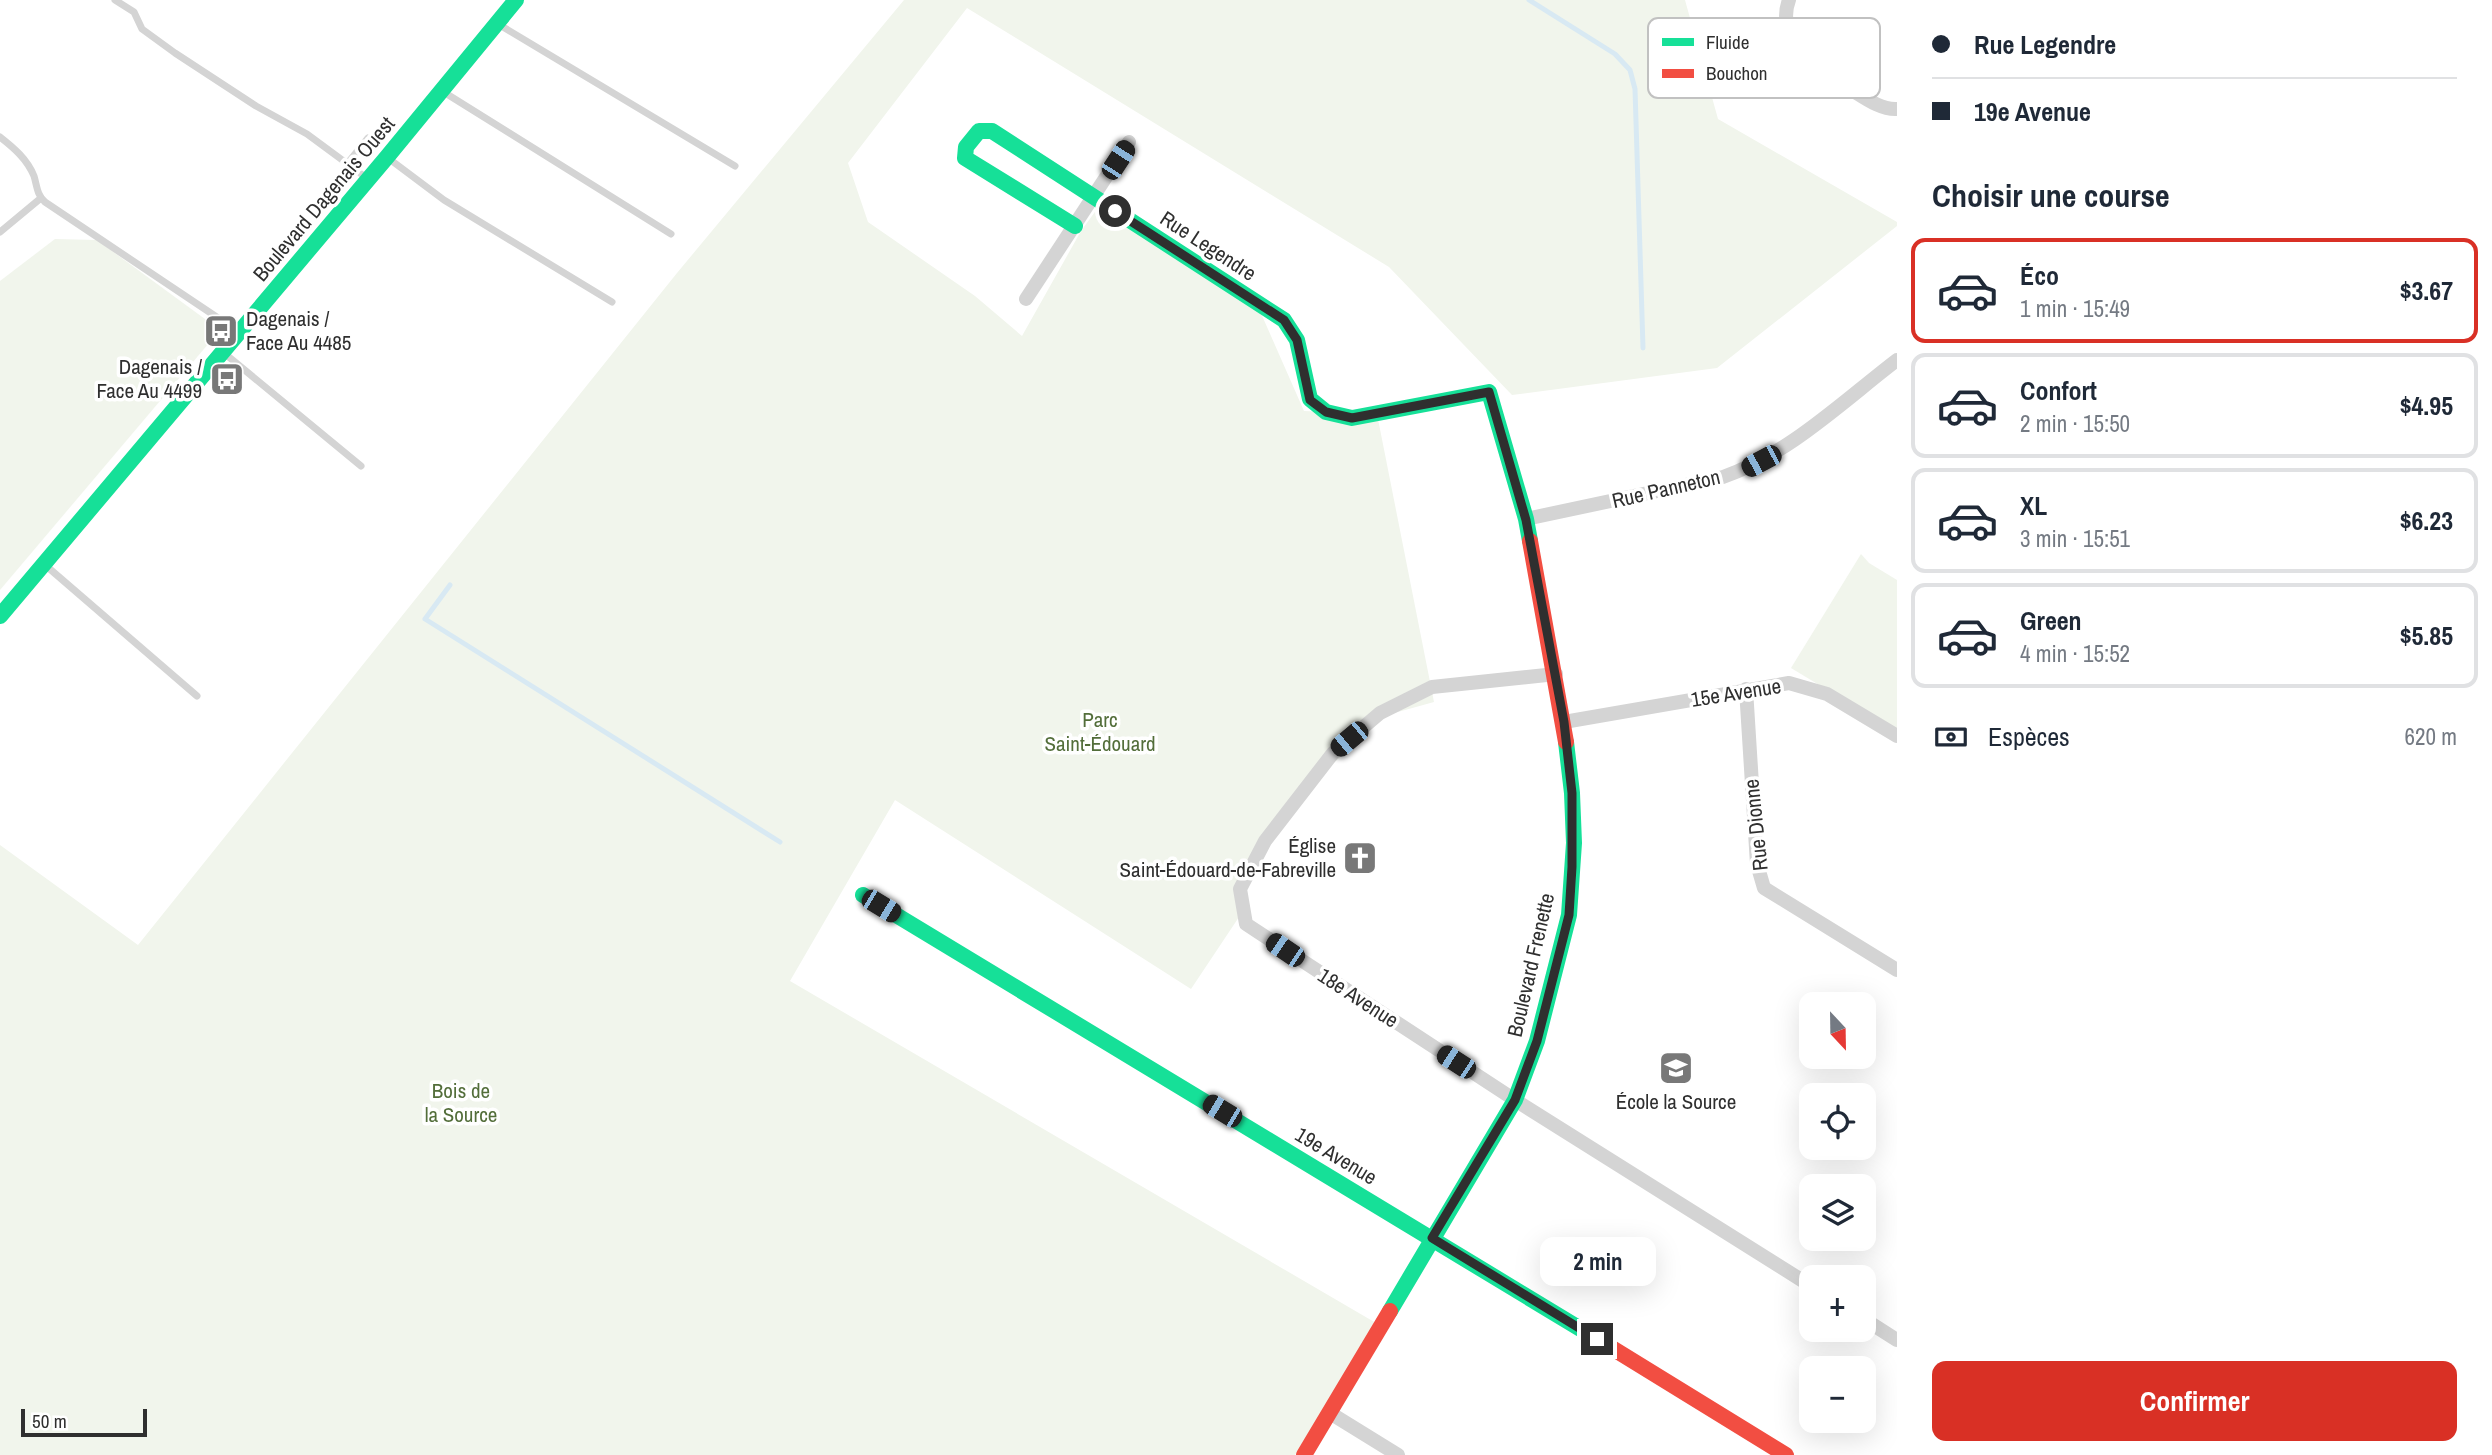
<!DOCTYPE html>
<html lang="fr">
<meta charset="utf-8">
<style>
body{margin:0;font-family:"Archivo Narrow",sans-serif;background:#f2f2f3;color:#1f2937;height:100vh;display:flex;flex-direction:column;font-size:26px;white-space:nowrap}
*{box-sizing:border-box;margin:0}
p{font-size:23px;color:#747a83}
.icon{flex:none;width:38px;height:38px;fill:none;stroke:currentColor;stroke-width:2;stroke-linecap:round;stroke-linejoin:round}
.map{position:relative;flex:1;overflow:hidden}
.details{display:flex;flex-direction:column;background:#fff;width:595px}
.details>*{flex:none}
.guide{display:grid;align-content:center;height:154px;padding:0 35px;background:#fff}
.needle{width:46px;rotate:158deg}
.fabs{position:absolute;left:1799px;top:992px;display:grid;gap:14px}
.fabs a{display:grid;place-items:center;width:77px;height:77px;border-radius:14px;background:#fff;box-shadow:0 7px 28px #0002;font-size:35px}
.scale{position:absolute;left:21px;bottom:18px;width:126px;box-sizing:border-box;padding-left:7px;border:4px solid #2f2f2f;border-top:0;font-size:19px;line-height:24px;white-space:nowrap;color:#2f2f2f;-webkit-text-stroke:5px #fff;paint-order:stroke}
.end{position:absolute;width:32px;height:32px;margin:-16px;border:9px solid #2f2f2f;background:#fff;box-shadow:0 0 0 4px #fff}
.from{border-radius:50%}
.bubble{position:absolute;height:49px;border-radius:14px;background:#fff;box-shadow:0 7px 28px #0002;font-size:23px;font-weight:700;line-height:49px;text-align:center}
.car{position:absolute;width:21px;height:42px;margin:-21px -10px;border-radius:9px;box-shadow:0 0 5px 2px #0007;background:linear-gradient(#222 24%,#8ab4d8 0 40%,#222 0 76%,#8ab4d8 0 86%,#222 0)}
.guide b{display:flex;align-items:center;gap:24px;height:66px;font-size:26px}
.guide b+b{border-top:2px solid #e0e1e3}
.guide i{width:18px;height:18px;background:#1f2937}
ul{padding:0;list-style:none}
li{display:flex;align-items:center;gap:21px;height:105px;margin:0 14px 10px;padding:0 21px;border:4px solid #e0e1e3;border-radius:14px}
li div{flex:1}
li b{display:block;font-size:26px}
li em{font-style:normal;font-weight:700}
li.active{border-color:#d93025}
li>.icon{width:63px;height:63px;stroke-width:1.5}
h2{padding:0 35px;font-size:32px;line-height:84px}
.pay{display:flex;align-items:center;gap:18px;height:77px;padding:0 35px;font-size:26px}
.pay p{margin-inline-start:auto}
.primary-button{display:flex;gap:14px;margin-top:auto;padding:14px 35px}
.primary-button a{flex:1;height:80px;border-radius:14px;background:#d93025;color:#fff;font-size:28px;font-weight:700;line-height:80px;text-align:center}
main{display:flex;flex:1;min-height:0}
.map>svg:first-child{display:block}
.green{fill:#f1f5ec}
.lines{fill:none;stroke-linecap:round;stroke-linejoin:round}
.stream{stroke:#d8e9f3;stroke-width:5}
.lane{stroke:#d4d4d4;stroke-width:7}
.street{stroke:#d4d4d4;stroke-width:14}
.fast{stroke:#16e098;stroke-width:16}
.jam{stroke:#f24e42;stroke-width:16}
.route{stroke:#2f2f2f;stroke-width:9}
.labels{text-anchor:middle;stroke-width:7;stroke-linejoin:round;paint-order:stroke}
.street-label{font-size:21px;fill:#2f2f2f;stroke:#fff}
.poi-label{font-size:21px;fill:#2f2f2f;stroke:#fff;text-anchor:end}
.park-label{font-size:21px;fill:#536e3a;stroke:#fff}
.key{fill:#fff;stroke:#c1c1c1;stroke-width:2}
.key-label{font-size:19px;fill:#2f2f2f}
</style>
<main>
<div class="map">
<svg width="1897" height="1455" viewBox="0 0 1897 1455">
<rect width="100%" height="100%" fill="#fff"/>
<!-- green -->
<g class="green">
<polygon points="904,0 1685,0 1718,119 1897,222 1897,226 1717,368 1512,395 1389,267 967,8 848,163 868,222 975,296 1022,336 1081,231 1100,205 1256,302 1304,411 1377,414 1434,702 1387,715 1306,788 1241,871 1243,911 1191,989 895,800 790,981 1376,1323 1295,1455 0,1455 0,845 138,945 677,273"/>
<polygon points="55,239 97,240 220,330 0,590 0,281"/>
<polygon points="1861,554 1869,563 1897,580 1897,732 1791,668"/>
</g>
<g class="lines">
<!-- stream -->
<g class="stream">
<polyline points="1529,0 1615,54 1630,70 1635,89 1643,348"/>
<polyline points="450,585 425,619 780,842"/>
</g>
<!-- lane -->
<g class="lane">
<polyline points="115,0 134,12 142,29 175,53 256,106 307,134 368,179"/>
<polyline points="498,24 735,166"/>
<polyline points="442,91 671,234"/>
<path d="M0,137C14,148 27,159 34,176C37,186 37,195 45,202L239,332"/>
<polyline points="388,158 444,200 612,302"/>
<polyline points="347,164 368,138"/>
<polyline points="0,232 41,198"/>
<polyline points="224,353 361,466"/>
<polyline points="44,564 197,696"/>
</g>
<!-- street -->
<g class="street">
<path d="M1789,0C1780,23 1794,55 1813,68C1825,77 1839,83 1852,90C1865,98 1881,110 1897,109"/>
<polyline points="1026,299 1129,142"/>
<path d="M1526,519L1723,477C1789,454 1842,402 1897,360"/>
<polyline points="1556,674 1432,687 1380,713 1333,753 1265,841 1240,889 1246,924 1515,1100 1811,1286"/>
<polyline points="1746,689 1757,864 1764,888 1897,970"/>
<polyline points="1564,722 1789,683 1827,694 1897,736"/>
<polyline points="1864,1319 1897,1340"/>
<polyline points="1330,1413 1398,1455"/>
</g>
<!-- fast -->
<g class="fast">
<polyline points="1075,226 965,158 966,147 979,131 992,131 1284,320 1297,340 1310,399 1326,412 1352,418 1489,392 1526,519 1530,541"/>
<polyline points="0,616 387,157 516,0"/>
<polyline points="863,895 1612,1348"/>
<polyline points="1390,1311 1515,1100 1537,1041 1569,915 1574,843 1572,793 1566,742"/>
</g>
<!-- jam -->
<g class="jam">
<polyline points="1530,541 1566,742"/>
<polyline points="1612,1348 1786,1455"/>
<polyline points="1304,1455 1390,1311"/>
</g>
</g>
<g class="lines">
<!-- route -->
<polyline class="route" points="1115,211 1284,320 1297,340 1310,400 1326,412 1352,418 1489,392 1526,520 1564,722 1572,793 1572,867 1569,915 1537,1041 1515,1100 1432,1238 1597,1339"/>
</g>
<!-- icons -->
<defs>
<g id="bus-square" transform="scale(1.75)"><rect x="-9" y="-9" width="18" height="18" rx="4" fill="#787878" stroke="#fff"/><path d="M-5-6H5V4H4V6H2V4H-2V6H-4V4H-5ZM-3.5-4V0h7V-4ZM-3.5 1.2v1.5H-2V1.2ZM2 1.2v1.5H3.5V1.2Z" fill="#fff"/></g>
<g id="church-square" transform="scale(1.75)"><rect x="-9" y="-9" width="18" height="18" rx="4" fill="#787878" stroke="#fff"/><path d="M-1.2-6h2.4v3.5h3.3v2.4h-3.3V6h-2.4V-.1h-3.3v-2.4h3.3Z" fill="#fff"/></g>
<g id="school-square" transform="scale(1.75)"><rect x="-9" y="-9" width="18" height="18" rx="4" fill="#787878" stroke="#fff"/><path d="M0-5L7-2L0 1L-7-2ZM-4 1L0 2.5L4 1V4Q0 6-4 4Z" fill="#fff"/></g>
</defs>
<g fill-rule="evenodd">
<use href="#bus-square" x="221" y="331"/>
<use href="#bus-square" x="227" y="379"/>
<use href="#church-square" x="1360" y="858"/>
<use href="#school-square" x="1676" y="1068"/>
</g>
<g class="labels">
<!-- street labels -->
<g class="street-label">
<text transform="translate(324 199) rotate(-50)" y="7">Boulevard Dagenais Ouest</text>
<text transform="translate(1208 246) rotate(33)" y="7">Rue Legendre</text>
<text transform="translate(1666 489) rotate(-13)" y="7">Rue Panneton</text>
<text transform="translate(1736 693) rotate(-9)" y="7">15e Avenue</text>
<text transform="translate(1756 825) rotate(-96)" y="7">Rue Dionne</text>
<text transform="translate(1531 965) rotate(-77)" y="7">Boulevard Frenette</text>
<text transform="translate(1358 998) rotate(33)" y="7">18e Avenue</text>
<text transform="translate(1336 1156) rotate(31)" y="7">19e Avenue</text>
</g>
<!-- poi labels -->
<g class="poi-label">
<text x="246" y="326" text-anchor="start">Dagenais /<tspan x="246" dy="24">Face Au 4485</tspan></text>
<text x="202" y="374">Dagenais /<tspan x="202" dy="24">Face Au 4499</tspan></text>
<text x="1336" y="853">Église<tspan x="1336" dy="24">Saint-Édouard-de-Fabreville</tspan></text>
<text x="1676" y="1109" text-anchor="middle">École la Source</text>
</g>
<!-- park labels -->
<g class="park-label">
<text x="1100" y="727">Parc<tspan x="1100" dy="24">Saint-Édouard</tspan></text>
<text x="461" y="1098">Bois de<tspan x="461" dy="24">la Source</tspan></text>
</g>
</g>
<!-- legend -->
<rect x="1648" y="18" width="232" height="80" rx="10" class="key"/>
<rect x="1662" y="38" width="32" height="8" fill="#16e098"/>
<rect x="1662" y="69" width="32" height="9" fill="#f24e42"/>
<g class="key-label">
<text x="1706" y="49">Fluide</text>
<text x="1706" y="80">Bouchon</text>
</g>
</svg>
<div class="fabs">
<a><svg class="needle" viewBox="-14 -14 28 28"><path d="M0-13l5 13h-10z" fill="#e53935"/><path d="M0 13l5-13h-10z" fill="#747a83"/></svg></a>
<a><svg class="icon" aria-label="locate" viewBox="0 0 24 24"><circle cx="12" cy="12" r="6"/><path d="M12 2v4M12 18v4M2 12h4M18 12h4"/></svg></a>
<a><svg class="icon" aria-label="layers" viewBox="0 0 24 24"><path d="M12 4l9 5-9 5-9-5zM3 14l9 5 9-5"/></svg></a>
<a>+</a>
<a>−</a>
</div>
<div class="scale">50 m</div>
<i class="end from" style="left:1115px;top:211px"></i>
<i class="end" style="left:1597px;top:1339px"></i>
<div class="bubble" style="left:1540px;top:1237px;width:116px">2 min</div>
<i class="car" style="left:1118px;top:160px;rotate:33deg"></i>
<i class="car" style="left:1761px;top:461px;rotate:242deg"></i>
<i class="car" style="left:1349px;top:739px;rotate:230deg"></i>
<i class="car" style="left:881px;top:906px;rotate:121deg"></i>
<i class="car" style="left:1285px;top:950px;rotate:304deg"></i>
<i class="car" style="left:1456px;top:1062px;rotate:303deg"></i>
<i class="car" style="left:1222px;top:1111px;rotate:301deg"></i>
</div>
<section class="details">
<div class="guide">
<b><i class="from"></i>Rue Legendre</b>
<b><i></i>19e Avenue</b>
</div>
<h2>Choisir une course</h2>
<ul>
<li class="active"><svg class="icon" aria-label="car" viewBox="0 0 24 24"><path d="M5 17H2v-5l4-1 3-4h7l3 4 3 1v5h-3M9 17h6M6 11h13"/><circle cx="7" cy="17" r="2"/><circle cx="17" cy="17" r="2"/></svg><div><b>Éco</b><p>1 min · 15:49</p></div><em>$3.67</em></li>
<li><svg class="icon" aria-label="car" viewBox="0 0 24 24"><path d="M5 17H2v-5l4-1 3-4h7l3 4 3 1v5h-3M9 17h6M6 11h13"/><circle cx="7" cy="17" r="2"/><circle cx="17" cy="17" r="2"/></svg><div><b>Confort</b><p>2 min · 15:50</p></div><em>$4.95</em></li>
<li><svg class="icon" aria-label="car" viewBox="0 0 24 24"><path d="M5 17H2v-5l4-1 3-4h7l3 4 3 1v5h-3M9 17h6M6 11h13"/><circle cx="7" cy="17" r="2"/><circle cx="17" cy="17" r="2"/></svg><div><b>XL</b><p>3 min · 15:51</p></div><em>$6.23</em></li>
<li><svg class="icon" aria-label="car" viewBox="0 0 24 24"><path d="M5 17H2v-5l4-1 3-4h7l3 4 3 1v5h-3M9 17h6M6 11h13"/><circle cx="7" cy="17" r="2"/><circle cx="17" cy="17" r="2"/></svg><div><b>Green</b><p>4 min · 15:52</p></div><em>$5.85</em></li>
</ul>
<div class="pay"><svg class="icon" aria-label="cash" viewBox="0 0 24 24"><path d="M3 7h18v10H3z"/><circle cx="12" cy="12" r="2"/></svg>Espèces<p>620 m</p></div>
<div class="primary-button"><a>Confirmer</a></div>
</section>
</main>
